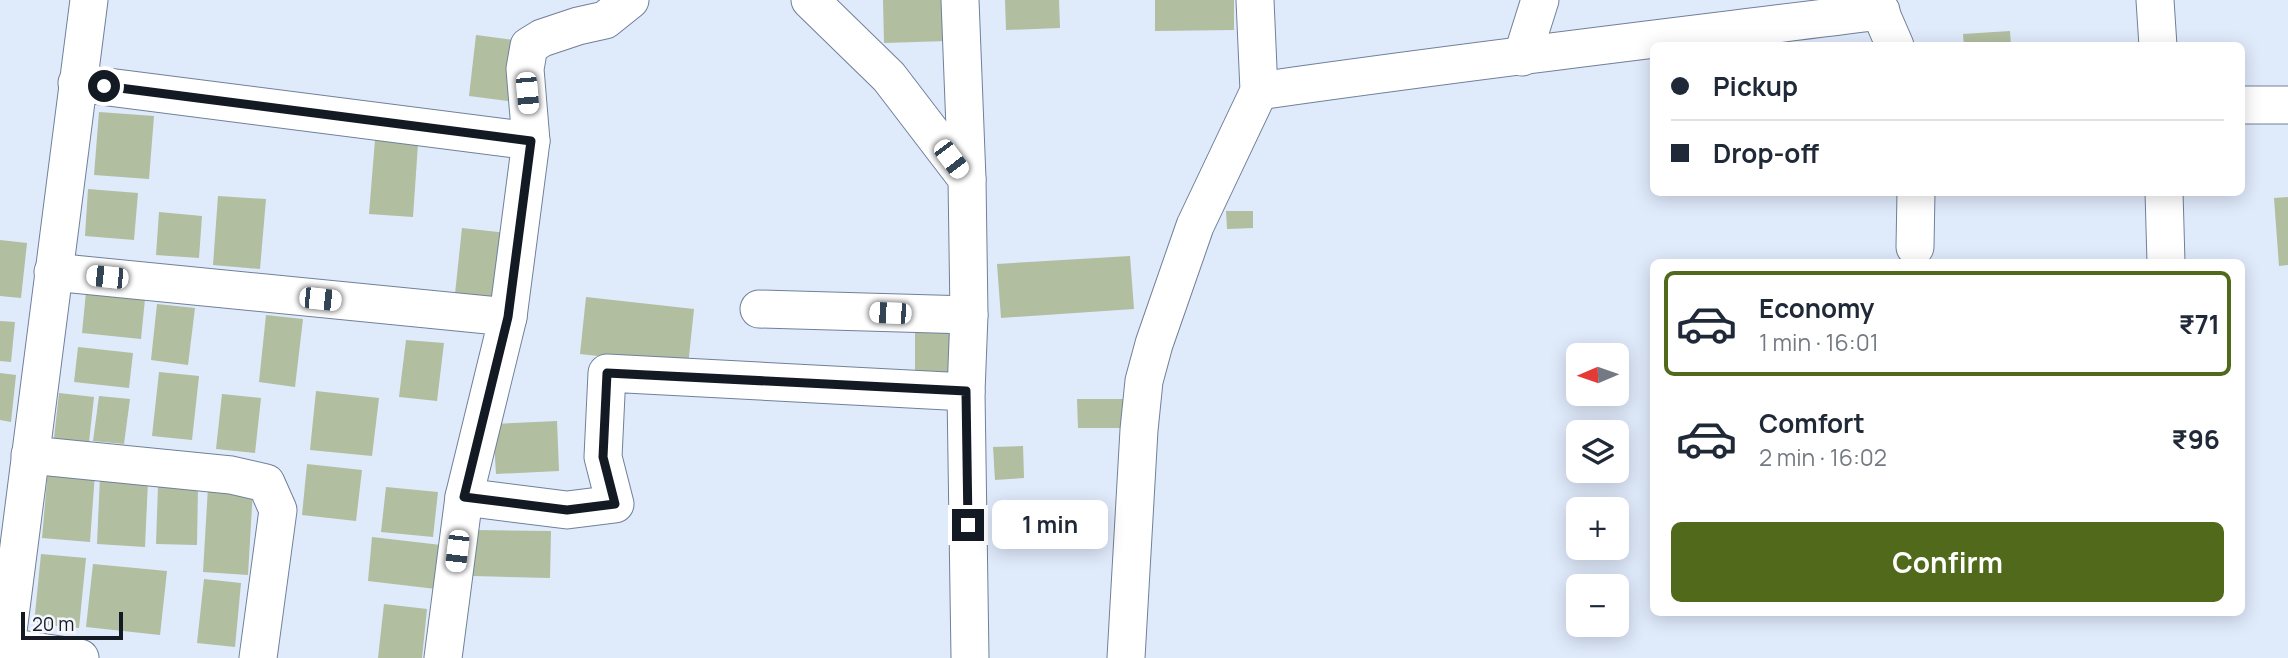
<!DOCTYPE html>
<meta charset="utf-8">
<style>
body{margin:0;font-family:Manrope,sans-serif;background:#f2f2f3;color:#1f2937;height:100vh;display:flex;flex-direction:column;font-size:26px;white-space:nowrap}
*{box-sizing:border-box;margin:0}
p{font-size:23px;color:#747a83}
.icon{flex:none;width:38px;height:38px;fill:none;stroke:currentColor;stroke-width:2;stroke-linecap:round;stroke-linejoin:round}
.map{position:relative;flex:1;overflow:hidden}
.side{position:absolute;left:1650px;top:259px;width:595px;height:357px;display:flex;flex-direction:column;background:#fff;border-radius:10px;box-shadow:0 4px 18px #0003}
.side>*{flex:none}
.banner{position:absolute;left:1650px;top:42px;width:595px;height:154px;border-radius:10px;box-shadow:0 4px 18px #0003;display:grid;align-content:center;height:154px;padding:0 21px;background:#fff}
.needle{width:46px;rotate:268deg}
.controls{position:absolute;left:1566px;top:343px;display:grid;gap:14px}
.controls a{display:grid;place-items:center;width:63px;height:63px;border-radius:10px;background:#fff;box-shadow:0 4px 18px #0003;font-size:35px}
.scale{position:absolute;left:21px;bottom:18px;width:102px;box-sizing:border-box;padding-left:7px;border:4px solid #141a24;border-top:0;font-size:19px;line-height:24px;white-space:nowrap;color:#141a24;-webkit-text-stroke:5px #f3f6fc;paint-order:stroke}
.end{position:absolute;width:32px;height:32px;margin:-16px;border:9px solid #141a24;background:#fff;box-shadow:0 0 0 4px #fff}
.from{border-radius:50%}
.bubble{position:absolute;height:49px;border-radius:10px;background:#fff;box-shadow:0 4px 18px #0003;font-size:23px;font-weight:700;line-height:49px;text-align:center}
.car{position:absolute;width:21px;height:42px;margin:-21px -10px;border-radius:9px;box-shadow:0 0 5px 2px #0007;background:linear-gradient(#fff 24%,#345 0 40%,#fff 0 76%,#345 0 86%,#fff 0)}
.banner b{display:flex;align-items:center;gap:24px;height:66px;font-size:26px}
.banner b+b{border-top:2px solid #e0e1e3}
.banner i{width:18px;height:18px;background:#1f2937}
ul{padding:12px 0 0;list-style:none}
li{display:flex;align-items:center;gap:21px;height:105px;margin:0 14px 10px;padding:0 7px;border:4px solid transparent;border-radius:10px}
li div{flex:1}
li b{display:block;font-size:26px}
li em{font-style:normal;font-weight:700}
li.active{border-color:#50691b}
li>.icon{width:63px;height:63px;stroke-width:1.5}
.button{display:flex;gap:14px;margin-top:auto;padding:14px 21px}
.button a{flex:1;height:80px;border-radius:10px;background:#50691b;color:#fff;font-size:28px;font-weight:700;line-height:80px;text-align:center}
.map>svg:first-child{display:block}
.building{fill:#b1bea0}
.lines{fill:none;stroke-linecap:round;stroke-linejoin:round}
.minor-casing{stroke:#708099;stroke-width:39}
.minor{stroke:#fff;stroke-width:37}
.route{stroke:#141a24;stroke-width:9}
</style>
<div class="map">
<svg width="2288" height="658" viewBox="0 0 2288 658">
<rect width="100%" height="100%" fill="#dfeafb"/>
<!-- building -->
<g class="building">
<polygon points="883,0 945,0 947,41 884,43"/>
<polygon points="1005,0 1059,0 1060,28 1006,30"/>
<polygon points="1155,0 1234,0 1234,30 1155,31"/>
<polygon points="2010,31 2011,46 1964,46 1963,34"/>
<polygon points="476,35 514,40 508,101 469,96"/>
<polygon points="99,112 154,116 149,179 94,175"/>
<polygon points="375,140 418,144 413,217 369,214"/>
<polygon points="88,189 138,193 134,240 85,236"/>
<polygon points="218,196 266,199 260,269 213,265"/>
<polygon points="2288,197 2288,265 2279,266 2274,198"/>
<polygon points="1226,211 1253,211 1253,228 1227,229"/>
<polygon points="159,212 202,216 199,258 156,255"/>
<polygon points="462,228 507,233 500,299 455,294"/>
<polygon points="0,240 27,243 21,298 0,296"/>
<polygon points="1130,256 1134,309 1001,318 997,264"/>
<polygon points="86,292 145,299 141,339 82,333"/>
<polygon points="586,297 694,309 688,366 580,354"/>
<polygon points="157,304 195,308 188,365 151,360"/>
<polygon points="266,315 303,319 295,387 259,382"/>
<polygon points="0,321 15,322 11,362 0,361"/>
<polygon points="915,324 955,325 955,379 915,378"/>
<polygon points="406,340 444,343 437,401 399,397"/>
<polygon points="78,347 133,353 129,388 74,382"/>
<polygon points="159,372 199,376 192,440 152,436"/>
<polygon points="0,373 16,375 11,422 0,420"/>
<polygon points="316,391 379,398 372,456 310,450"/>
<polygon points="59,393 94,397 89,442 54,438"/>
<polygon points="222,394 261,398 255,453 216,449"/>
<polygon points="99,396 130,399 124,444 93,441"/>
<polygon points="1077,399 1123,399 1123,428 1078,428"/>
<polygon points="557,421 559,471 496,474 493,424"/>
<polygon points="1023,446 1024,478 995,480 993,447"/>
<polygon points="307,464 362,470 356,521 302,515"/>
<polygon points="48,469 95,473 90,542 42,538"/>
<polygon points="100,477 148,480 145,547 97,544"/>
<polygon points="158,485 198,487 197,545 156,544"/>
<polygon points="208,487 253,489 248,575 203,572"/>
<polygon points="386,487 438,492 433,537 381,532"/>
<rect x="1062" y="529" width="43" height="13"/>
<polygon points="474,530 551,531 550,578 473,576"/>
<polygon points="372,537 441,545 436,589 368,581"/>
<polygon points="41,554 86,558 79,628 34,624"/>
<polygon points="93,564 167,571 160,635 86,627"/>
<polygon points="204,579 241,583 235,647 197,643"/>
<polygon points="384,604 427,609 422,658 378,658"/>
</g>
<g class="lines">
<!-- minor casing -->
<g class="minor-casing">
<g id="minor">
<polyline points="810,0 889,77 967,179 969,315 966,392 970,658"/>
<polyline points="960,0 967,179"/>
<polyline points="1875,0 1895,46"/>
<polyline points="2155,0 2158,46"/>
<polyline points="1522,57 1540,0"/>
<polyline points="77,83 531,141 525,69 529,46 542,38 578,26 605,20 630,0"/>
<path d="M1259,91C1466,61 1673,37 1881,11"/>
<polyline points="2242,105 2288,105"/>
<polyline points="2164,192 2166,262"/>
<polyline points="1915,247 1916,192"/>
<polyline points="53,272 508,317 464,497 443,658"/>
<polyline points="759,309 969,315"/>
<polyline points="508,317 531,141"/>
<polyline points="30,455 231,475 266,483 278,510 258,658"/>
<polyline points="464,497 567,510 615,504 603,457 607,373 966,392"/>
<polyline points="0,646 80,658"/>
<polyline points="6,647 89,0"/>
<polyline points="1126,658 1139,430 1144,381 1154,344 1195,226 1259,91 1255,0"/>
</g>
</g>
<!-- minor -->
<use href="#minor" class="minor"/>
</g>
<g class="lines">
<!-- route -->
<polyline class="route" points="104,86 531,141 508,317 464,497 567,510 615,504 603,457 607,373 966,391 968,525"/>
</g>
</svg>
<div class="controls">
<a><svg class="needle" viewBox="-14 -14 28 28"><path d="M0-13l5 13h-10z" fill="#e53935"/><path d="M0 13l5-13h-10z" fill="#747a83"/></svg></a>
<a><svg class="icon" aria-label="layers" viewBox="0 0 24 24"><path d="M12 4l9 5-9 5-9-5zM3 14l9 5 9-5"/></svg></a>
<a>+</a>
<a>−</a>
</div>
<div class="scale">20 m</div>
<i class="end from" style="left:104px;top:86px"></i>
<i class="end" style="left:968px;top:525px"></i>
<div class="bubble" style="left:992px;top:500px;width:116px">1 min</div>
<i class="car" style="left:527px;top:93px;rotate:175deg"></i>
<i class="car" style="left:951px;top:159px;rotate:143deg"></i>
<i class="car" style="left:107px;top:277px;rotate:276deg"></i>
<i class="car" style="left:320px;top:299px;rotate:96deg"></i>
<i class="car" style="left:890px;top:313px;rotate:272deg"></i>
<i class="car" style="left:457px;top:551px;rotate:187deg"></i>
<div class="banner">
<b><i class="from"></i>Pickup</b>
<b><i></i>Drop-off</b>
</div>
<section class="side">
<ul>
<li class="active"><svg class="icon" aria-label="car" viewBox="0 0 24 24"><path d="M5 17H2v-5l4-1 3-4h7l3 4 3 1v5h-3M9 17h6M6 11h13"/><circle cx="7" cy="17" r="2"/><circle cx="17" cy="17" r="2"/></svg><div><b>Economy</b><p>1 min · 16:01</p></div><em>₹71</em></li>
<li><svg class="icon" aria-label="car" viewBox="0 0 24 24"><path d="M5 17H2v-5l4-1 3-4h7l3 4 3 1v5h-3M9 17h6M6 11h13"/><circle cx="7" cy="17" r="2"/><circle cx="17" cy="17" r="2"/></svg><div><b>Comfort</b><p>2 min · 16:02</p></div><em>₹96</em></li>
</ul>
<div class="button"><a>Confirm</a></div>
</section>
</div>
